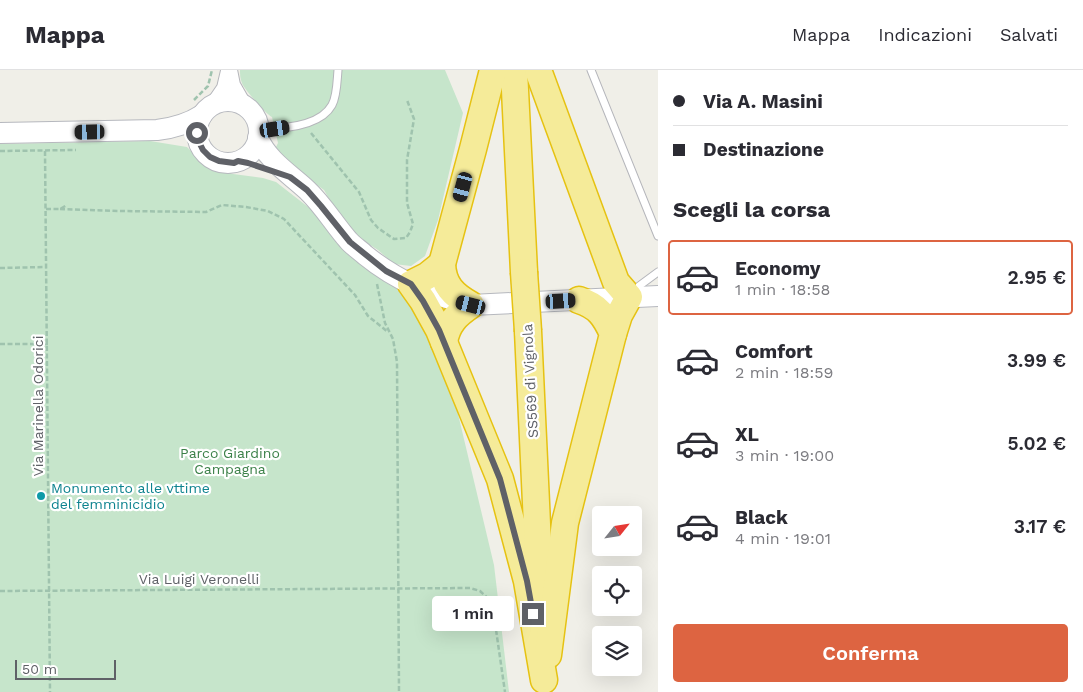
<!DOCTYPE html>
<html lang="it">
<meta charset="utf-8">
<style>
body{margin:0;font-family:"Work Sans",sans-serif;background:#f2f2f3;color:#2b2b33;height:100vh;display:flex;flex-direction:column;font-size:19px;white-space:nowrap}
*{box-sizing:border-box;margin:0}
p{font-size:16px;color:#7c7c81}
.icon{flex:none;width:28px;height:28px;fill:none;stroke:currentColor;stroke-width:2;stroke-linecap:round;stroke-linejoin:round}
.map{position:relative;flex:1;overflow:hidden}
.drawer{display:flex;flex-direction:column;background:#fff;width:425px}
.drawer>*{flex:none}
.top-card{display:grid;align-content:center;height:110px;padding:0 15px;background:#fff}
.needle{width:32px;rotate:60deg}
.controls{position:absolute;left:592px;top:436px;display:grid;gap:10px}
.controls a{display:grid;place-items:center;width:50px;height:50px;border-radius:5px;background:#fff;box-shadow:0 5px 20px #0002;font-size:25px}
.scale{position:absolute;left:15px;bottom:12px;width:101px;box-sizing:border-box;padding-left:5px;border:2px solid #5f6167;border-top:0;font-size:14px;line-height:18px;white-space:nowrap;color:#5f6167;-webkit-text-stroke:4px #fff;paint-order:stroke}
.end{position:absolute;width:22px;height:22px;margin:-11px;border:6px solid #5f6167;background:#fff;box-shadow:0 0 0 2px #fff}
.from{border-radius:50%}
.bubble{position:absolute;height:35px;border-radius:5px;background:#fff;box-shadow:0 5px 20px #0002;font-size:16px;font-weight:600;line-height:35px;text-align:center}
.car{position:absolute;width:15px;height:30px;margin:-15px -8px;border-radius:6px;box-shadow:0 0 4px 1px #0007;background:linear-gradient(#222 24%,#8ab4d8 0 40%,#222 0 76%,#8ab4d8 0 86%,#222 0)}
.top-card b{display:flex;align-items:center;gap:18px;height:48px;font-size:19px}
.top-card b+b{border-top:1px solid #e1e1e2}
.top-card i{width:12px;height:12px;background:#2b2b33}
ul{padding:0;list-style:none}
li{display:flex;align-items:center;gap:15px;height:75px;margin:0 10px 8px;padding:0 5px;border:2px solid transparent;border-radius:5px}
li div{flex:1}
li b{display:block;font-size:19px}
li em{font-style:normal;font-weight:600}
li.selected{border-color:#dd6441}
li>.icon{width:45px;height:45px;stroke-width:1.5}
h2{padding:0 15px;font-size:22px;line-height:60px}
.action{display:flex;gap:10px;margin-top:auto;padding:10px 15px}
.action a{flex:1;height:58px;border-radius:5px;background:#dd6441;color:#fff;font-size:20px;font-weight:600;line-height:58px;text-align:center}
header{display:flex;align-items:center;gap:30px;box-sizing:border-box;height:70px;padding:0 25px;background:#fff;border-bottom:1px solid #e1e1e2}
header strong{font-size:24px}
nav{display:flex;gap:28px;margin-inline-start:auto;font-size:18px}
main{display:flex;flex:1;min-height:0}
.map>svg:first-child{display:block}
.green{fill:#c6e5cb}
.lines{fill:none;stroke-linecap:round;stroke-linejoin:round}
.lane-casing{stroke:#b5b6bb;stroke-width:9}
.street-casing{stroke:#b5b6bb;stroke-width:16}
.secondary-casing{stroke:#b6b8be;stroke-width:22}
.highway-casing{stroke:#e6c212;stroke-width:29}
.path{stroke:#9fc3ae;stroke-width:2.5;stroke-dasharray:5 2.5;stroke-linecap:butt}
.lane{stroke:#fff;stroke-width:7}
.street{stroke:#fff;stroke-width:14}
.secondary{stroke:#fff;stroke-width:20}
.highway{stroke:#f5eb99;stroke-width:26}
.highway-bridge-casing{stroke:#e6c212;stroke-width:29;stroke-linecap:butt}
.highway-bridge{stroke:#f5eb99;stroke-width:26}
.route{stroke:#5f6167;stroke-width:6}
.culture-dot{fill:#0f9aa8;stroke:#fff;stroke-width:2}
.labels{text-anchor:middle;stroke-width:4.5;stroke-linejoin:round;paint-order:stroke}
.street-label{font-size:14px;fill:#5f6167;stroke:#fff}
.park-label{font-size:14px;fill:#3c8149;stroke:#fff}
.culture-label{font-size:14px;fill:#0d838f;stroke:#fff;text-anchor:start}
</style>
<header>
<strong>Mappa</strong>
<nav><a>Mappa</a><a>Indicazioni</a><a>Salvati</a></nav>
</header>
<main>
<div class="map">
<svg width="658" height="622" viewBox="0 0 658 622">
<rect width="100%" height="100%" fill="#f0efe8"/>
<!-- green -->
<g class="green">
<path d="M240,0H445L463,43L438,150L425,186L411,196L394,194L378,180L358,167L337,156L332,134L324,120L295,99L275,79L278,73L272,47C266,44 244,19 242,13C240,9 240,4 240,0Z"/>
<polygon points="150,71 187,77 205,95 233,104 263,108 276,112 353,172 409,208 458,344 494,495 509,622 0,622 0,74"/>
</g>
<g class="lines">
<!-- lane casing -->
<g class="lane-casing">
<g id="lane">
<polyline points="591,0 658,166"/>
<path d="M259,59C280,59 320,57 332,35C337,26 337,11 338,0"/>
<polyline points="637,224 639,216 658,202"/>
</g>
</g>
<!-- street casing -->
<g class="street-casing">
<g id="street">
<polyline points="230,0 233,15 245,36"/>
<polyline points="213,34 224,18 228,1"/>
</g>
</g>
<!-- secondary casing -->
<g class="secondary-casing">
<g id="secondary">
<circle cx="228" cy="62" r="31"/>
<path d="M0,63L157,60C174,58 188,54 202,45"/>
<path d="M258,68C268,91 290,104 307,120C323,135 334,154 348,170C353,176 360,180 365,185C397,211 431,225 471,235L658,226"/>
</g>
</g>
<!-- highway casing -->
<g class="highway-casing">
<g id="highway">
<polyline points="514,0 524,202"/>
<polyline points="538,0 616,212 629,227 619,245 613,264"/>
<polyline points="442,194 427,206 411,214 423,231 439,260 500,409 527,511 544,610"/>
<polyline points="528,261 540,519"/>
<path d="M444,272C447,254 456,245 471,235C453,225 443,215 442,194L473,79L493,0"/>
<path d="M548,585L565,453L613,264C605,246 598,236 579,230"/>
</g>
</g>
<!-- path -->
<g class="path">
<polyline points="194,30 208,16 212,0"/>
<polyline points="311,63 359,122 371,150 378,158 394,169 406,168 410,162 413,154 407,133 407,90 414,49 407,30"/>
<polyline points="0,81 76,80"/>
<polyline points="45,81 50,622"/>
<polyline points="46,139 60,139 67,135"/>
<polyline points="60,139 118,141 206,142 222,135 246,137 268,141 284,149 355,225 368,246 388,262"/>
<polyline points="0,198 47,197"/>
<polyline points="377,214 385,253 393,269 397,292 399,622"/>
<polyline points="0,274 48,274"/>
<polyline points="0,521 470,518 480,521 492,532 505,622"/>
</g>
<!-- lane -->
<use href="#lane" class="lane"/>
<!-- street -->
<use href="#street" class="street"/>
<!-- secondary -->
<use href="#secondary" class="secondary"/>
<!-- highway -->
<use href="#highway" class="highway"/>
<!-- highway-bridge casing -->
<g class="highway-bridge-casing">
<polyline id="highway-bridge" points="524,202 528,261"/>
</g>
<!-- highway-bridge -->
<use href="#highway-bridge" class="highway-bridge"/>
</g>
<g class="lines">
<!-- route -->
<polyline class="route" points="197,63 199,72 203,80 210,87 219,91 234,93 238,91 248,93 290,107 307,120 321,136 350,172 386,201 411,214 423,231 439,260 500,409 527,511 533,544"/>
</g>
<!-- markers -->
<circle class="culture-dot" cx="41" cy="426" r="5"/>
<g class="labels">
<!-- street labels -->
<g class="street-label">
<text transform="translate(530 311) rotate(-93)" y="5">SS569 di Vignola</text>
<text transform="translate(38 336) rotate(-90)" y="5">Via Marinella Odorici</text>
<text x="199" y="514">Via Luigi Veronelli</text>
</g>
<!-- park labels -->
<g class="park-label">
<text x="230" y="388">Parco Giardino<tspan x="230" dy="16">Campagna</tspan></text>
</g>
<!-- culture labels -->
<g class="culture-label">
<text x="51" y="423">Monumento alle vttime<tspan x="51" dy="16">del femminicidio</tspan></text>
</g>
</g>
</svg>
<div class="controls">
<a><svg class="needle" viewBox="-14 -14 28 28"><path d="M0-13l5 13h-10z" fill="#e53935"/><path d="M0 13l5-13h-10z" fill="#7c7c81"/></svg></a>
<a><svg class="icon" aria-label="locate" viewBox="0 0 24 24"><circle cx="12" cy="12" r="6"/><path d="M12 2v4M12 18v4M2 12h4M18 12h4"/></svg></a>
<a><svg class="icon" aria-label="layers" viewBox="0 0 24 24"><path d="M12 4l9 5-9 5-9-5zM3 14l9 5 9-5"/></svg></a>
</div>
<div class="scale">50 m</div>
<i class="end from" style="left:197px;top:63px"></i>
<i class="end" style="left:533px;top:544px"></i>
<div class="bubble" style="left:432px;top:526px;width:82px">1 min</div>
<i class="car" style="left:275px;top:59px;rotate:81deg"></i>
<i class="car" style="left:90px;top:62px;rotate:269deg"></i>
<i class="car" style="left:463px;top:117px;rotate:195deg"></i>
<i class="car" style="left:561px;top:231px;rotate:87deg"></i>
<i class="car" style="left:471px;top:235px;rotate:284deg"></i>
</div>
<section class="drawer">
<div class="top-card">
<b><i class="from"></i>Via A. Masini</b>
<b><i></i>Destinazione</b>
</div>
<h2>Scegli la corsa</h2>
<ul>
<li class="selected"><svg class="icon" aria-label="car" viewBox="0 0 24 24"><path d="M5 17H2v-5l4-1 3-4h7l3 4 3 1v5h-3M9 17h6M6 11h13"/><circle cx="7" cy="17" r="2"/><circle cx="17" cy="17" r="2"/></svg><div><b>Economy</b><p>1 min · 18:58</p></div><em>2.95 €</em></li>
<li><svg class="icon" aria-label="car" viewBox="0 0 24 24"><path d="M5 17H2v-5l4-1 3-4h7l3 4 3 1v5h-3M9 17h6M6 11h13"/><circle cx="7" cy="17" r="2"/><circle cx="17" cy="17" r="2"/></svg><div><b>Comfort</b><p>2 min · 18:59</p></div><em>3.99 €</em></li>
<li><svg class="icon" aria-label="car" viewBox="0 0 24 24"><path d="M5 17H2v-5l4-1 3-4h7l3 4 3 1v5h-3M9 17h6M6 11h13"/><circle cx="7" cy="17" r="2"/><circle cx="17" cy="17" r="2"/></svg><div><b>XL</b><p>3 min · 19:00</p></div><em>5.02 €</em></li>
<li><svg class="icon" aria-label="car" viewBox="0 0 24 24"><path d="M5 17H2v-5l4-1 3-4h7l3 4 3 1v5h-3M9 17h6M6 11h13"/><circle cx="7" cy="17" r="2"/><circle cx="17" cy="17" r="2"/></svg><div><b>Black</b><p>4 min · 19:01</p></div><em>3.17 €</em></li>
</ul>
<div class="action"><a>Conferma</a></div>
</section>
</main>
